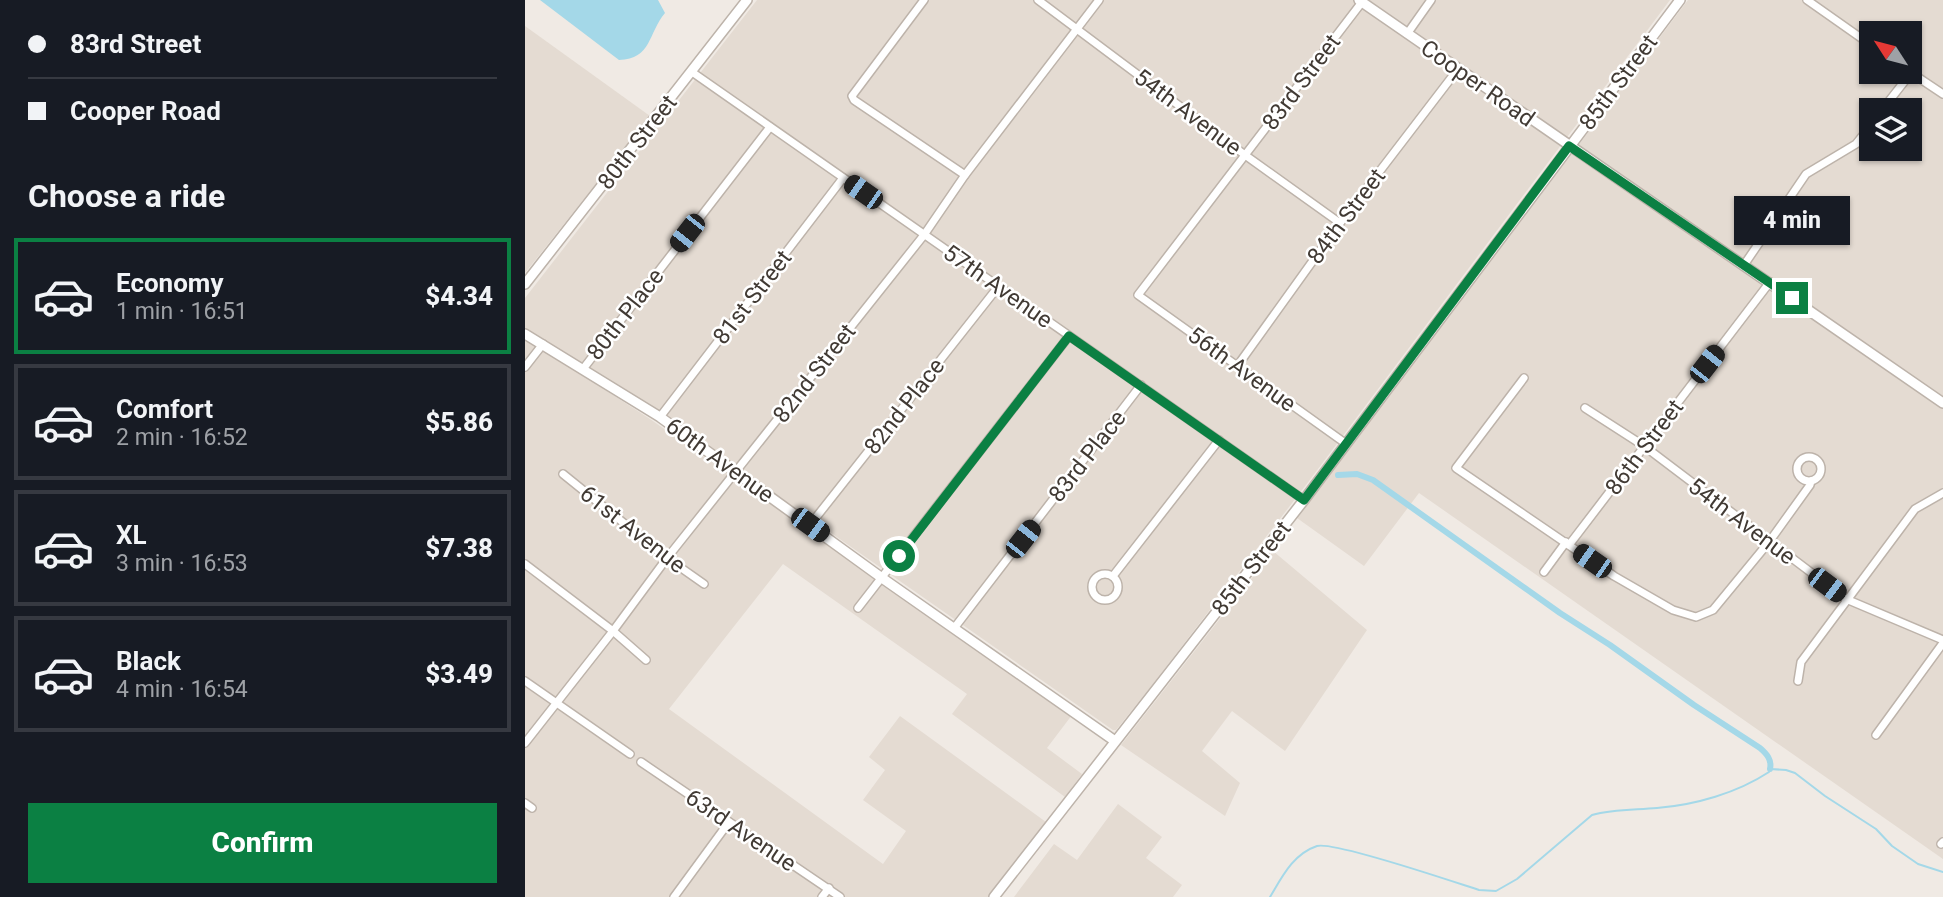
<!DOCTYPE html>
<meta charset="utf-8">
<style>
body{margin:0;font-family:Roboto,sans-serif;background:#20242c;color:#f1f3f6;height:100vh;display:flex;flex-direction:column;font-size:26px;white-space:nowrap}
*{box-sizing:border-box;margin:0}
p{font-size:23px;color:#9ea1a6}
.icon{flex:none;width:38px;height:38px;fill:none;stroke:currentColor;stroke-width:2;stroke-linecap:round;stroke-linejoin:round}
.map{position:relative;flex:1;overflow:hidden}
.panel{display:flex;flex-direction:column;background:#171b24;width:525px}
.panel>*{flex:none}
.guide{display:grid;align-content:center;height:154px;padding:0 28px;background:#171b24}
.needle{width:46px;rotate:306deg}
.tools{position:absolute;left:1334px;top:21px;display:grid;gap:14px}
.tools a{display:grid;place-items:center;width:63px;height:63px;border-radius:0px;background:#171b24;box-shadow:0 2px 5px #0004;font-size:35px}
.end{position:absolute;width:32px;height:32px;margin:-16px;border:9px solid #0b8043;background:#fff;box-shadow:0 0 0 4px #fff}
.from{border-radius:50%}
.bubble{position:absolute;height:49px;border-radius:0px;background:#171b24;box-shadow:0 2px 5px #0004;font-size:23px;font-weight:800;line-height:49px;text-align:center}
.car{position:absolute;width:21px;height:42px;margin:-21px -10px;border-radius:9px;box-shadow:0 0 5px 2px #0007;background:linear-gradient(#222 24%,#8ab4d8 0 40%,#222 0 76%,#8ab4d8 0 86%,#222 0)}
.guide b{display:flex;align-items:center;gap:24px;height:66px;font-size:26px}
.guide b+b{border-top:2px solid #363941}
.guide i{width:18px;height:18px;background:#f1f3f6}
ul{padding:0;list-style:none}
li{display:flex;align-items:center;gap:21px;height:116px;margin:0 14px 10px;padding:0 14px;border:4px solid #363941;border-radius:0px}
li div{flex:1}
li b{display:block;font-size:26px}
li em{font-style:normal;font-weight:800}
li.active{border-color:#0b8043}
li>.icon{width:63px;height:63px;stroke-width:1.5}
h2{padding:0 28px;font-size:32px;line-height:84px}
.action{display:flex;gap:14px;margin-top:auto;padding:14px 28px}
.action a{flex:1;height:80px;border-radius:0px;background:#0b8043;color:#fff;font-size:28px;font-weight:800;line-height:80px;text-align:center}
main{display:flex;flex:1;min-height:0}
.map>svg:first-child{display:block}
.residential{fill:#e4dbd2;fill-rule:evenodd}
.water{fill:#a4d8e8}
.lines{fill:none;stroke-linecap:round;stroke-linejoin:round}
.stream{stroke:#a4d8e8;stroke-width:2}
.canal{stroke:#a4d8e8;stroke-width:6}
.minor-casing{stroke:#bdb3aa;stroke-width:10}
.tertiary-casing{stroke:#bdb3aa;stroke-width:12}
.minor{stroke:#fff;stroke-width:7}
.tertiary{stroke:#fff;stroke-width:9}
.route{stroke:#0b8043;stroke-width:9}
.labels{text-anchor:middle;stroke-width:5;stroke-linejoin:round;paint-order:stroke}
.street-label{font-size:23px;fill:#413a34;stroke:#fff}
</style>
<main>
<section class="panel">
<div class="guide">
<b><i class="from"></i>83rd Street</b>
<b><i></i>Cooper Road</b>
</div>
<h2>Choose a ride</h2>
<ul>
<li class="active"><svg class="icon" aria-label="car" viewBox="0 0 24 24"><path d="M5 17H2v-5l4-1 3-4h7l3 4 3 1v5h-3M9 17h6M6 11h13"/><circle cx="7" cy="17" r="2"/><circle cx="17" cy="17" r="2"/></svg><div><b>Economy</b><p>1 min · 16:51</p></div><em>$4.34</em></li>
<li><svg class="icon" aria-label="car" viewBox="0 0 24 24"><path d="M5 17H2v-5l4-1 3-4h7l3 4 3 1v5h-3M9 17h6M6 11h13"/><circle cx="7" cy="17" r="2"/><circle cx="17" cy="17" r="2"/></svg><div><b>Comfort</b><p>2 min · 16:52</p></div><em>$5.86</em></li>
<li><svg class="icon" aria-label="car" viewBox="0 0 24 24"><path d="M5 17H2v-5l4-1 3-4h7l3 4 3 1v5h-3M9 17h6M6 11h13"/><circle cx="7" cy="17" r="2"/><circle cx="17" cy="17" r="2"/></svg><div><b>XL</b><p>3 min · 16:53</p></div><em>$7.38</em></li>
<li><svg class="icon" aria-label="car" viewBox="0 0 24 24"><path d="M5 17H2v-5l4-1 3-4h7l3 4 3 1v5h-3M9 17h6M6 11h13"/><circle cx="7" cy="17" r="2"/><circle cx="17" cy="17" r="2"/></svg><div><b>Black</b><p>4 min · 16:54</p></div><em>$3.49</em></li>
</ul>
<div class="action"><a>Confirm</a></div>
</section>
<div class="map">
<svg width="1418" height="897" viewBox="0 0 1418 897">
<rect width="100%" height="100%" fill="#f0eae4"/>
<!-- residential -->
<g class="residential">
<polygon points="232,0 1145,0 784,481 624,689 591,730 588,730 100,389 0,329 0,298"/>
<path d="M1163,0H1418V859L894,493L839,566L772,518ZM1346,33H1384V72H1346ZM1346,110H1384V149H1346Z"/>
<polygon points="0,26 125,116 0,273"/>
<polygon points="0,338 125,419 547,715 522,748 557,774 540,797 427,714 442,694 258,564 144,709 358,864 381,831 338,800 360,770 344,757 375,716 521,822 463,897 0,897"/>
<polygon points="748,551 842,630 760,751 707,711 677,751 715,783 700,816 596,745"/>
<polygon points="593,804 637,837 621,858 657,885 648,897 489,897 529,844 552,860"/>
</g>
<!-- water -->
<path class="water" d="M15,0H133L140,13C123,33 127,59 94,60Z"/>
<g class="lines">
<!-- stream -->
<path class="stream" d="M745,897C757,877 768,854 792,846C809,841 929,882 954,890L971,891L992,879L1067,815C1088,809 1110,810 1132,808C1170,805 1212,793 1244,772L1245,769L1261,770L1270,773L1300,796L1351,829L1367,846L1393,864L1418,872"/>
<!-- canal -->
<path class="canal" d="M813,475L832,474L848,480L1035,613L1085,645L1169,705L1235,748C1242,754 1247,760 1245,769"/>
<!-- minor casing -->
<g class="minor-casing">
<g id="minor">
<polyline points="399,0 327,96 329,100 440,175"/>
<polyline points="513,0 720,155 815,223"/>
<polyline points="1282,0 1346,45"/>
<polyline points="882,34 906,0"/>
<polyline points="167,72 779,500"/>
<polyline points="1385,72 1418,94"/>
<polyline points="1357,110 1386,73"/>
<polyline points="1219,265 1281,174 1331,144 1346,125"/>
<polyline points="713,365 815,223 933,69"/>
<polyline points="0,367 18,344"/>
<polyline points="58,369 245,127"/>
<polyline points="999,378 931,468 1089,576 1148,610 1171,617 1188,610 1244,542 1285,485 1286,481"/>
<polyline points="1060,408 1119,446 1321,599 1418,640"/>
<polyline points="135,417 318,178"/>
<polyline points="820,443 613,295 837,2"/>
<circle cx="1284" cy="469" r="12"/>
<polyline points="38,474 142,558 179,584"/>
<polyline points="285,525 473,287"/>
<polyline points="1044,545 1245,282"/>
<polyline points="0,564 88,631 121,660"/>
<polyline points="1019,572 1041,542"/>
<circle cx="580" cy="587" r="13"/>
<polyline points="588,576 694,440"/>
<polyline points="333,608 544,336"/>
<polyline points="430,627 616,385"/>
<polyline points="0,681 105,754"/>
<polyline points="1273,681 1276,662 1390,509 1418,493"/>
<polyline points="1351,735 1418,643"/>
<polyline points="0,743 88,631 142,558 399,235 440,175 574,0"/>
<polyline points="116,762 315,897"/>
<polyline points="0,803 7,808"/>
<polyline points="1416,844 1418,842"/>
<polyline points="149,897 204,822"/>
<polyline points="297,897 304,888"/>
</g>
</g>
<!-- tertiary casing -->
<g class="tertiary-casing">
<g id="tertiary">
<polyline points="834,0 1418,403"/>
<polyline points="0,284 222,0"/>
<polyline points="0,334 135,417 357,578 590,741"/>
<polyline points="469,897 779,500 1155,0"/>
</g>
</g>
<!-- minor -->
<use href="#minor" class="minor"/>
<!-- tertiary -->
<use href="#tertiary" class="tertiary"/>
</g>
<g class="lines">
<!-- route -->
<polyline class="route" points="374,556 544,336 779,500 1044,146 1267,298"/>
</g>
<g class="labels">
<!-- street labels -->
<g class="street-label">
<text transform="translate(776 82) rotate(-53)" y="8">83rd Street</text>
<text transform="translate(1093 82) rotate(-53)" y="8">85th Street</text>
<text transform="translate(953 83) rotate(35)" y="8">Cooper Road</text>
<text transform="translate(663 112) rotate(37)" y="8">54th Avenue</text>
<text transform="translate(112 142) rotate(-52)" y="8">80th Street</text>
<text transform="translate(821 216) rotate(-53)" y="8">84th Street</text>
<text transform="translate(473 286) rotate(35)" y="8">57th Avenue</text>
<text transform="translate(227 297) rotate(-52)" y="8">81st Street</text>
<text transform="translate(100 314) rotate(-52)" y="8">80th Place</text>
<text transform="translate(717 369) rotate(36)" y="8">56th Avenue</text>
<text transform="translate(289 373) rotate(-52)" y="8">82nd Street</text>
<text transform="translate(379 406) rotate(-52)" y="8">82nd Place</text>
<text transform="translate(1119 447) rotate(-53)" y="8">86th Street</text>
<text transform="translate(562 456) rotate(-52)" y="8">83rd Place</text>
<text transform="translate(195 460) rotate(36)" y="8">60th Avenue</text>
<text transform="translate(1217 521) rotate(37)" y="8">54th Avenue</text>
<text transform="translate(108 529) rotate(38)" y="8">61st Avenue</text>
<text transform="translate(726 568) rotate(-52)" y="8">85th Street</text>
<text transform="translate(216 830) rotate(34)" y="8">63rd Avenue</text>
</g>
</g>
</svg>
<div class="tools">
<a><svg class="needle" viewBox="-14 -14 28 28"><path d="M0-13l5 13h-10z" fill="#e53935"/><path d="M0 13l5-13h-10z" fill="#9ea1a6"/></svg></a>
<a><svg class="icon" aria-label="layers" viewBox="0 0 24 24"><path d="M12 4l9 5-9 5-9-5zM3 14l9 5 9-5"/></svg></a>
</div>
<i class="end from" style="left:374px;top:556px"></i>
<i class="end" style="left:1267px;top:298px"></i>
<div class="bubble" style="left:1209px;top:196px;width:116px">4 min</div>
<i class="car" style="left:338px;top:192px;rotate:305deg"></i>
<i class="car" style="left:162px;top:233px;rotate:218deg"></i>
<i class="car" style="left:1182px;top:364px;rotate:38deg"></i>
<i class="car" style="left:285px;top:525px;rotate:126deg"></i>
<i class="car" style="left:498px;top:539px;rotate:38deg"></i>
<i class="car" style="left:1067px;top:561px;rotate:305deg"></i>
<i class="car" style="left:1302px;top:585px;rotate:127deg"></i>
</div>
</main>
